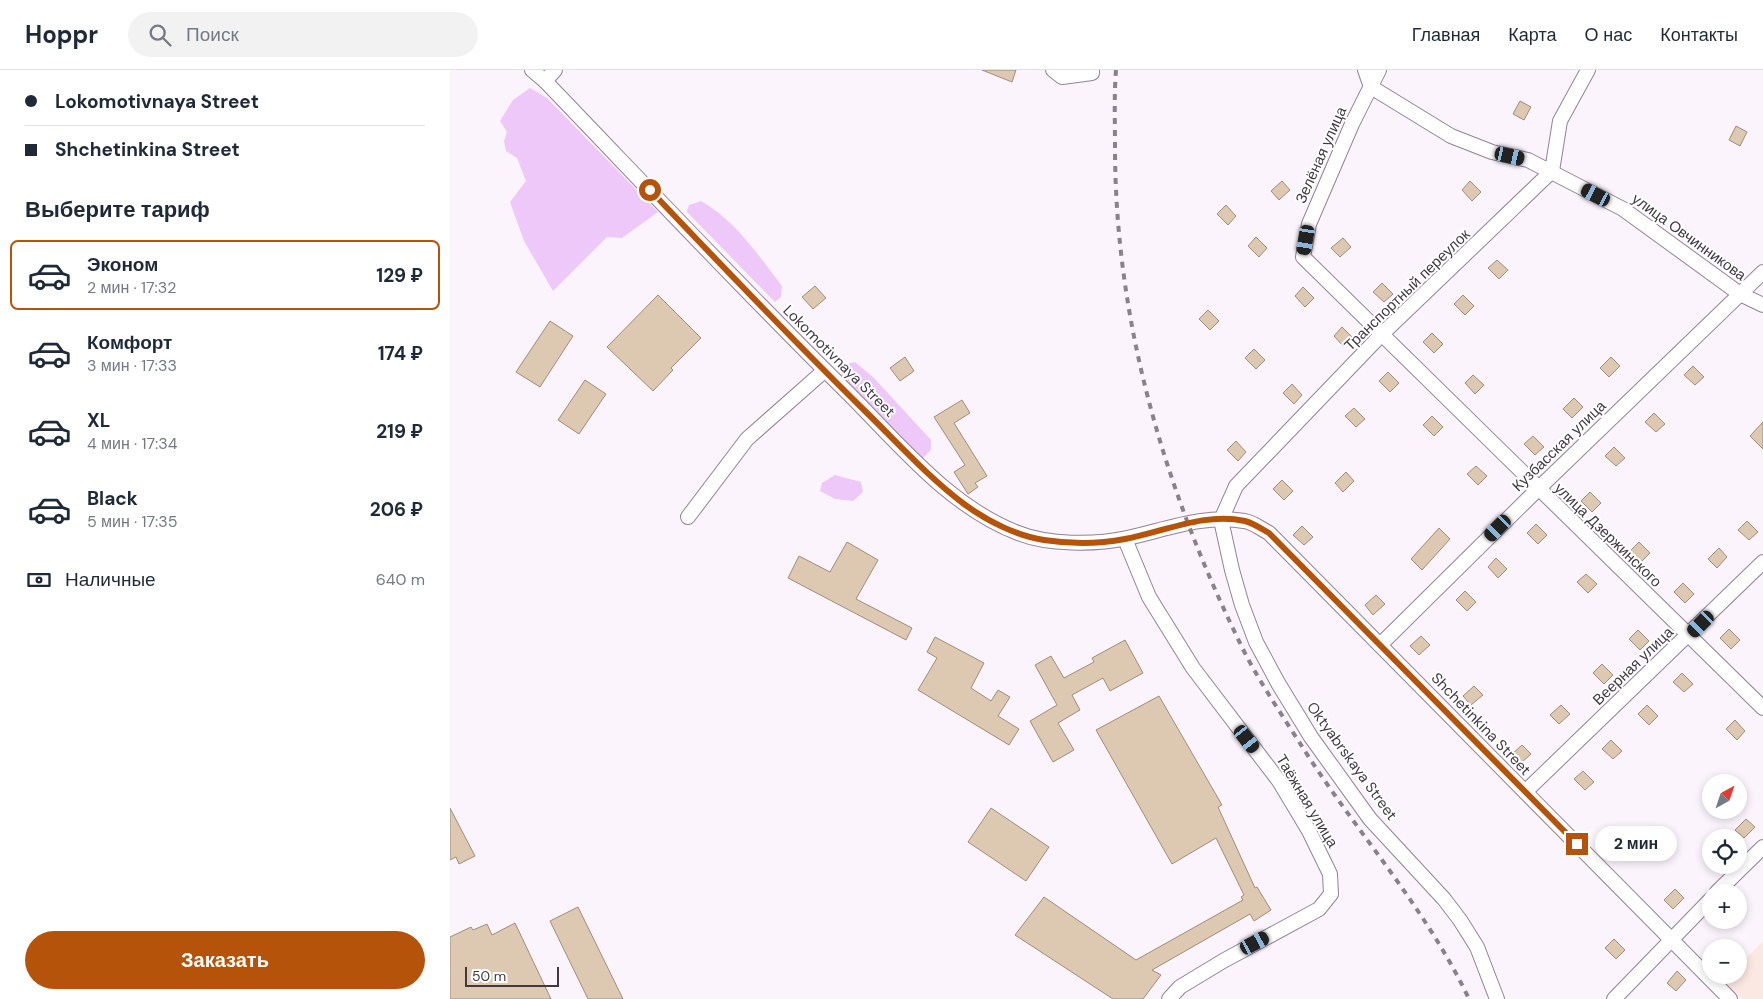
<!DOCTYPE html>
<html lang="ru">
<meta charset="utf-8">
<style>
body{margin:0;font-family:"DM Sans",sans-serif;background:#f2f2f3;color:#1f2937;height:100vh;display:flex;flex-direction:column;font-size:19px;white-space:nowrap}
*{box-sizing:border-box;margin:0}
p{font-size:16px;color:#747a83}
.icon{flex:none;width:28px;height:28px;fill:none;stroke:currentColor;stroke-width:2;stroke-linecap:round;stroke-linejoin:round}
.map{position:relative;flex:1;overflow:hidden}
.drawer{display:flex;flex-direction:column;background:#fff;width:450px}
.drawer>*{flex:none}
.hud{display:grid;align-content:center;height:110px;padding:0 25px;background:#fff}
.needle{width:32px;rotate:40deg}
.fabs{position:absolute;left:1252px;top:704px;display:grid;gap:10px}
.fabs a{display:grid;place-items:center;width:45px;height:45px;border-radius:50%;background:#fff;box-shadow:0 2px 8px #0003;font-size:25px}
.scale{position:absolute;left:15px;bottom:12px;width:94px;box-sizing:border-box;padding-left:5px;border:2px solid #403842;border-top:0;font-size:14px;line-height:18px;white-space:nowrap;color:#403842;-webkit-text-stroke:4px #fff;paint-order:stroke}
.end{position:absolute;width:22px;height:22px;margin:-11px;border:6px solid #b45309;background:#fff;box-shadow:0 0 0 2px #fff}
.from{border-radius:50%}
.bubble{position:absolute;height:35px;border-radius:18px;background:#fff;box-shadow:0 2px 8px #0003;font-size:16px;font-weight:700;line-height:35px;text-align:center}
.car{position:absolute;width:15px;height:30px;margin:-15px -8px;border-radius:6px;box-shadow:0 0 4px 1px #0007;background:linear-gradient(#222 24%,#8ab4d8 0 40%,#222 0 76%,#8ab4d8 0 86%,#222 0)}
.hud b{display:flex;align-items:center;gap:18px;height:48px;font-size:19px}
.hud b+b{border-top:1px solid #e0e1e3}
.hud i{width:12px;height:12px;background:#1f2937}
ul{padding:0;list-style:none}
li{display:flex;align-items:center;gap:15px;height:70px;margin:0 10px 8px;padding:0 15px;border:2px solid transparent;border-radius:8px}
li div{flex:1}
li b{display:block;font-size:19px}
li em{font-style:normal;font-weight:700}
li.current{border-color:#b45309}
li>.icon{width:45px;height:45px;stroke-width:1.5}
h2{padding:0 25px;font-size:22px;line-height:60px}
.pay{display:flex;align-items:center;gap:12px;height:55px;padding:0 25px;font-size:19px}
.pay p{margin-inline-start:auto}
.button{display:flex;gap:10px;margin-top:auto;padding:10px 25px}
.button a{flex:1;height:58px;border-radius:30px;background:#b45309;color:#fff;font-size:20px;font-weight:700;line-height:58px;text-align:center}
header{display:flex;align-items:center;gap:30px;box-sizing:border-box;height:70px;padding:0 25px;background:#fff;border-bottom:1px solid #e0e1e3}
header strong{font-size:24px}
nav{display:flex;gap:28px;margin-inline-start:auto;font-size:18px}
.search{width:350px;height:45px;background:#f2f2f3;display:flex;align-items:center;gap:12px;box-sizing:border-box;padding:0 18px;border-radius:28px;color:#747a83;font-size:19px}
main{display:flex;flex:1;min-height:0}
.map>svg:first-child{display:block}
.education{fill:#fce8e3}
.green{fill:#eec8f8}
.building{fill:#ddc9b2;stroke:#a08d78}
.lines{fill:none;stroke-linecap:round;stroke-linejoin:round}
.minor-casing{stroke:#938298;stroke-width:16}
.minor{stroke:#fff;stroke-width:14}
.rail{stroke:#89818b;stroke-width:4;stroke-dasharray:6 6;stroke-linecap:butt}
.route{stroke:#b45309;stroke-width:6}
.labels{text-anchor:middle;stroke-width:4;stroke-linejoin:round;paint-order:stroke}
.street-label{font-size:15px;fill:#403842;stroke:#fff}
</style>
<header>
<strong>Hoppr</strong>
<div class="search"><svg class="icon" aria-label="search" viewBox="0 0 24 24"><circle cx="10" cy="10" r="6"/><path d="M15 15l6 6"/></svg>Поиск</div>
<nav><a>Главная</a><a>Карта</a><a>О нас</a><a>Контакты</a></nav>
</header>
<main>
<section class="drawer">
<div class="hud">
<b><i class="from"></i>Lokomotivnaya Street</b>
<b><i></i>Shchetinkina Street</b>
</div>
<h2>Выберите тариф</h2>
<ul>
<li class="current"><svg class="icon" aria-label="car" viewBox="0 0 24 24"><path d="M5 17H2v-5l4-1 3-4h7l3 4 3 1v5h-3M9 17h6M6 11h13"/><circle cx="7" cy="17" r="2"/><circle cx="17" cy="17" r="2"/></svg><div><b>Эконом</b><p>2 мин · 17:32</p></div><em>129 ₽</em></li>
<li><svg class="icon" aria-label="car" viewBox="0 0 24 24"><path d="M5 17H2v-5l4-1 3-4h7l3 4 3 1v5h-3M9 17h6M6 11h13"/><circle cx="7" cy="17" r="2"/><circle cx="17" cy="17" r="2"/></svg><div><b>Комфорт</b><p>3 мин · 17:33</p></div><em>174 ₽</em></li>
<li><svg class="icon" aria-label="car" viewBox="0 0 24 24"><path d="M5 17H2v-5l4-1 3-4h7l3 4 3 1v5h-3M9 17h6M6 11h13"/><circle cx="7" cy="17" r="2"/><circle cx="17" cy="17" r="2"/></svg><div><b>XL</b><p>4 мин · 17:34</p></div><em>219 ₽</em></li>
<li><svg class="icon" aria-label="car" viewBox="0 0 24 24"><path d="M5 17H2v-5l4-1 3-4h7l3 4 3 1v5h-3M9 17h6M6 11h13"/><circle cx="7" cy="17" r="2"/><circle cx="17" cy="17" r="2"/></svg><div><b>Black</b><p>5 мин · 17:35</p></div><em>206 ₽</em></li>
</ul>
<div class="pay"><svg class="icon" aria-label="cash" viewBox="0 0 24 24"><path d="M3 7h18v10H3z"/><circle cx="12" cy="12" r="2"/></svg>Наличные<p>640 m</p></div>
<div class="button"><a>Заказать</a></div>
</section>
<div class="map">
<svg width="1313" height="929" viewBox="0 0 1313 929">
<rect width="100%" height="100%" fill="#fbf4fd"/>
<!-- education -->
<polygon class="education" points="1313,871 1313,929 1292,929 1273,911 1280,905 1289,905 1289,896"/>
<!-- green -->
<g class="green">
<polygon points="80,18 97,28 208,142 172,168 157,167 103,221 74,171 60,132 76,111 67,88 56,81 54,71 57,62 50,51 63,30"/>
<path d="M251,131C285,150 309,186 332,216L331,227L325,232L237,142L239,135Z"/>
<polygon points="405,292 424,308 481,370 481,380 468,393 389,315 393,295"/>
<polygon points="385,405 411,412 413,422 403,431 385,429 370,421 372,413"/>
</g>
<!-- building -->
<g class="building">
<polygon points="532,0 566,0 562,12"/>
<polygon points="1070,31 1081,37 1074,50 1063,44"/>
<polygon points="1286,56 1297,62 1290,76 1279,70"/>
<polygon points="832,111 840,120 829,130 821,121"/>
<polygon points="1020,111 1031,122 1022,131 1012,120"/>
<polygon points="776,135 786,146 778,155 767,144"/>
<polygon points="806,167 817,178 809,187 798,176"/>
<polygon points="893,168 901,177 890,187 881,178"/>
<polygon points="1047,190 1058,200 1049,209 1038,198"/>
<polygon points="932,213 943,224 934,232 923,222"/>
<polygon points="365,216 376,228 363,239 352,227"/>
<polygon points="853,217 864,228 855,237 845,226"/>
<polygon points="208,225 251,268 221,298 223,300 203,321 157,277"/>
<polygon points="1013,225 1024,236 1015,245 1004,234"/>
<polygon points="758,240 769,251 760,260 749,249"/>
<polygon points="100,251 123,266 90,317 66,302"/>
<polygon points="892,257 903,268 894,277 884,266"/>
<polygon points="982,263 993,274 984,283 973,272"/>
<polygon points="804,279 815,290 806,299 795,288"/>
<polygon points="455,287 464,301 450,311 440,298"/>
<polygon points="1161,287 1170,296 1159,307 1150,298"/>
<polygon points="1243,296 1254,307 1245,315 1234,305"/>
<polygon points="938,302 949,313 940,322 929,311"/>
<polygon points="1023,305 1034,315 1025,324 1015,313"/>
<polygon points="135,310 156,324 129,364 108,350"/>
<polygon points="842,314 852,325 844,334 833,323"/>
<polygon points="1124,328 1133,337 1122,348 1113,339"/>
<polygon points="512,330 520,343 504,353 537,406 525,413 528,417 518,424 504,402 515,395 484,347"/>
<polygon points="904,338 915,349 906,357 895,346"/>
<polygon points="1204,343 1215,354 1206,362 1195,352"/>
<polygon points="982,346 993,357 984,366 973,355"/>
<polygon points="1313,352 1313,379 1300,366"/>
<polygon points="1083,366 1094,377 1085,385 1074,374"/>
<polygon points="786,371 796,382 788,391 777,380"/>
<polygon points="1164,377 1175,388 1166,396 1155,386"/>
<polygon points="1026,396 1037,406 1028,415 1017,404"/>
<polygon points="896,402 904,411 893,422 885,413"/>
<polygon points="832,410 843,421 834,430 823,419"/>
<polygon points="1140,422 1151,433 1142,442 1131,431"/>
<polygon points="1297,451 1308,462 1299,470 1288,460"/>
<polygon points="1086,454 1097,465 1088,474 1077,463"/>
<polygon points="852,456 863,467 854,475 843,465"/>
<polygon points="989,458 1000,469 972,500 961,489"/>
<polygon points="397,472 428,490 406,529 462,558 456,570 338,508 349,486 380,502"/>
<polygon points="1189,472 1200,483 1191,492 1180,481"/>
<polygon points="1269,478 1277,487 1267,498 1258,489"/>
<polygon points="1046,488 1057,499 1048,508 1038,497"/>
<polygon points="1136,504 1147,514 1138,523 1127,512"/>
<polygon points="1233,513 1244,524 1235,533 1224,522"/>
<polygon points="1015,521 1026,532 1017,541 1006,530"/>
<polygon points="926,525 935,534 923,545 915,535"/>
<polygon points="1279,559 1290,570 1281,579 1270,568"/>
<polygon points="1188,560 1199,571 1190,580 1179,569"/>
<polygon points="971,566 980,575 969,585 960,576"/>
<polygon points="485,567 534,593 521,618 541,631 548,620 560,627 548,646 569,659 559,675 468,620 487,588 477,582"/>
<polygon points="675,570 693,603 660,621 653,608 622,625 630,640 608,653 624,680 603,692 580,651 607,635 585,595 601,586 614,608 644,592 642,588"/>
<polygon points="1152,594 1163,605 1154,614 1143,603"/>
<polygon points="1232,603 1243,614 1234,622 1223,612"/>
<polygon points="1024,616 1033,625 1021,635 1013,626"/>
<polygon points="709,626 772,735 768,737 805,818 807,817 821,840 804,851 800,844 702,900 711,905 693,929 663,929 565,865 594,827 686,890 793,830 791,827 794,825 766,768 722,794 646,660"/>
<polygon points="1111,635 1120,644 1109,654 1100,645"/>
<polygon points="1197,635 1208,646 1199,655 1188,644"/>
<polygon points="1285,650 1295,661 1287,670 1276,659"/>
<polygon points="1161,670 1172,681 1163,689 1152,679"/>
<polygon points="1072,675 1081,684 1070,694 1061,685"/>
<polygon points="1133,701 1144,712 1135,720 1124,709"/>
<polygon points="0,738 25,786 9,794 6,787 0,790"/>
<polygon points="541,738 599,777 576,811 518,772"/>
<polygon points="1296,749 1305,757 1294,768 1285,760"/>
<polygon points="1161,761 1172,772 1163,781 1152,770"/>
<polygon points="1225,819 1234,828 1223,839 1214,830"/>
<polygon points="128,837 173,929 138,929 100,851"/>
<polygon points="65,853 101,929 0,929 0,867 21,857 23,860 37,854 42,865"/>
<polygon points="1164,869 1175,880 1166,889 1155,878"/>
<polygon points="1227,901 1236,910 1226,921 1217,913"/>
</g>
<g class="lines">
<!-- minor casing -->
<g class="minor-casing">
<g id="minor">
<path d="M82,0L95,11C196,116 295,222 399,324C450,375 500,437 568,463C598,475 645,475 677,468C715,460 754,444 794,451C803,452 811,459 819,463L1280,929"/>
<polyline points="603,0 612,7 642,3 642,0"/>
<polyline points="915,0 921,17 1001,66 1042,82 1078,90 1173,139 1290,224 1313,235"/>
<polyline points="929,0 902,54 859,154 853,187 1313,638"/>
<polyline points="95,11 105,0"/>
<polyline points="238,447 297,369 374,301"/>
<polyline points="675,469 699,527 743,598 829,711 859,761 880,804 881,824 869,839 773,891 730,917 719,929"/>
<polyline points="930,575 1088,419 1313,202"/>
<polyline points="1075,722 1313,492"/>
<polyline points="1267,822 1313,777"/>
<polyline points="1047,929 1027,877 1010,850 994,829 920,749 861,667 828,613 806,572 792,535 782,500 771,450 786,416 931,265 1102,101 1110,51 1138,0"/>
<polyline points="1164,929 1261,829"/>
</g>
</g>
<!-- minor -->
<use href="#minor" class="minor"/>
<!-- rail -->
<path class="rail" d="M666,0C664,25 665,51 665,77C665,250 714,418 790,573C806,607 832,645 853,678C907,763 976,838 1019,929"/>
</g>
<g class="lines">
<!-- route -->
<path class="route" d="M200,120C270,194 341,268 414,340C447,372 478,407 514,434C537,451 567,466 594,470C620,474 649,474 675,469C714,462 754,442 795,451C803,453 812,459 819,463L1127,774"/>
</g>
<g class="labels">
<!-- street labels -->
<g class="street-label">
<text transform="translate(871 85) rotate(-66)" y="5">Зелёная улица</text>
<text transform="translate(1239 167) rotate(36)" y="5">улица Овчинникова</text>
<text transform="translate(957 220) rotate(-44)" y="5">Транспортный переулок</text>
<text transform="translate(389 291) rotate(45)" y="5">Lokomotivnaya Street</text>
<text transform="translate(1109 376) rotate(-44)" y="5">Кузбасская улица</text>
<text transform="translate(1158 465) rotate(44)" y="5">улица Дзержинского</text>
<text transform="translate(1183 596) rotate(-44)" y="5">Веерная улица</text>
<text transform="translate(1031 654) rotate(46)" y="5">Shchetinkina Street</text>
<text transform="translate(902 691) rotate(54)" y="5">Oktyabrskaya Street</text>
<text transform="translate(857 731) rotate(59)" y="5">Таёжная улица</text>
</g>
</g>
</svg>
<div class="fabs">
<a><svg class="needle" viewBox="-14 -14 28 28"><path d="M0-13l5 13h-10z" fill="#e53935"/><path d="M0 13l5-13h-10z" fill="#747a83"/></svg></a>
<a><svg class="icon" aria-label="locate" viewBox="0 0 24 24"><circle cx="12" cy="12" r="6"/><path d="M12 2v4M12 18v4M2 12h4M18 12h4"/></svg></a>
<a>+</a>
<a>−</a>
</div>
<div class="scale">50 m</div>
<i class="end from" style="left:200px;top:120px"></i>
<i class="end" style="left:1127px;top:774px"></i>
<div class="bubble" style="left:1145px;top:756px;width:82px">2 мин</div>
<i class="car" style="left:1060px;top:86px;rotate:103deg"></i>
<i class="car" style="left:1146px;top:125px;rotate:297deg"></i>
<i class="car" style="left:856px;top:170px;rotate:190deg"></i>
<i class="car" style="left:1048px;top:458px;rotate:225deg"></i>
<i class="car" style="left:1251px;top:554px;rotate:225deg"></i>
<i class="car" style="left:797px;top:669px;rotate:142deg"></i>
<i class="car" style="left:805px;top:873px;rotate:62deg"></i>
</div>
</main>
